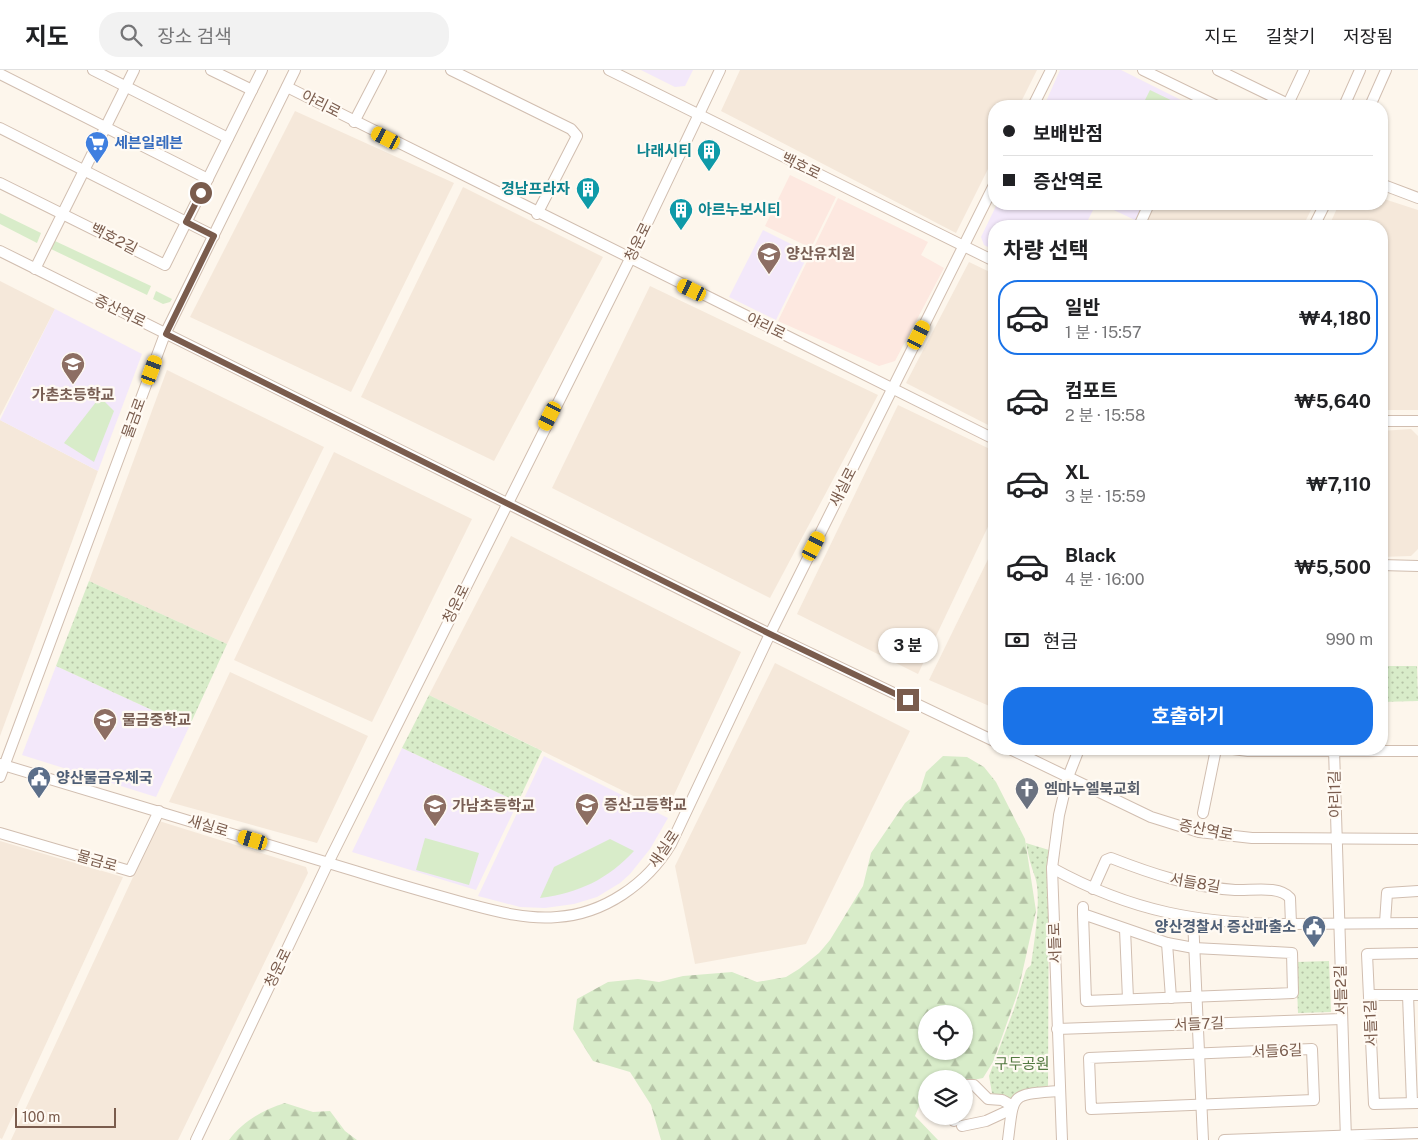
<!DOCTYPE html>
<html lang="ko">
<meta charset="utf-8">
<style>
body{margin:0;font-family:"Public Sans","Noto Sans KR",sans-serif;background:#f2f2f2;color:#202124;height:100vh;display:flex;flex-direction:column;font-size:19px;white-space:nowrap}
*{box-sizing:border-box;margin:0}
p{font-size:16px;color:#757577}
.icon{flex:none;width:28px;height:28px;fill:none;stroke:currentColor;stroke-width:2;stroke-linecap:round;stroke-linejoin:round}
.map{position:relative;flex:1;overflow:hidden}
.panel{position:absolute;left:988px;top:150px;width:400px;height:535px;display:flex;flex-direction:column;background:#fff;border-radius:20px;box-shadow:0 1px 4px #0004}
.panel>*{flex:none}
.hud{position:absolute;left:988px;top:30px;width:400px;height:110px;border-radius:20px;box-shadow:0 1px 4px #0004;display:grid;align-content:center;height:110px;padding:0 15px;background:#fff}
.buttons{position:absolute;left:918px;top:935px;display:grid;gap:10px}
.buttons a{display:grid;place-items:center;width:55px;height:55px;border-radius:50%;background:#fff;box-shadow:0 1px 4px #0004;font-size:25px}
.scale{position:absolute;left:15px;bottom:12px;width:101px;box-sizing:border-box;padding-left:5px;border:2px solid #7a5c4d;border-top:0;font-size:14px;line-height:18px;white-space:nowrap;color:#7a5c4d;-webkit-text-stroke:4px #fffaf3;paint-order:stroke}
.end{position:absolute;width:22px;height:22px;margin:-11px;border:6px solid #7a5c4d;background:#fff;box-shadow:0 0 0 2px #fff}
.from{border-radius:50%}
.bubble{position:absolute;height:35px;border-radius:18px;background:#fff;box-shadow:0 1px 4px #0004;font-size:16px;font-weight:700;line-height:35px;text-align:center}
.car{position:absolute;width:15px;height:30px;margin:-15px -8px;border-radius:6px;box-shadow:0 0 4px 1px #0007;background:linear-gradient(#f5c518 24%,#345 0 40%,#f5c518 0 76%,#345 0 86%,#f5c518 0)}
.hud b{display:flex;align-items:center;gap:18px;height:48px;font-size:19px}
.hud b+b{border-top:1px solid #e0e0e0}
.hud i{width:12px;height:12px;background:#202124}
ul{padding:0;list-style:none}
li{display:flex;align-items:center;gap:15px;height:75px;margin:0 10px 8px;padding:0 5px;border:2px solid transparent;border-radius:20px}
li div{flex:1}
li b{display:block;font-size:19px}
li em{font-style:normal;font-weight:700}
li.active{border-color:#1a73e8}
li>.icon{width:45px;height:45px;stroke-width:1.5}
h2{padding:0 15px;font-size:22px;line-height:60px}
.pay{display:flex;align-items:center;gap:12px;height:55px;padding:0 15px;font-size:19px}
.pay p{margin-inline-start:auto}
.action{display:flex;gap:10px;margin-top:auto;padding:10px 15px}
.action a{flex:1;height:58px;border-radius:20px;background:#1a73e8;color:#fff;font-size:20px;font-weight:700;line-height:58px;text-align:center}
header{display:flex;align-items:center;gap:30px;box-sizing:border-box;height:70px;padding:0 25px;background:#fff;border-bottom:1px solid #e0e0e0}
header strong{font-size:24px}
nav{display:flex;gap:28px;margin-inline-start:auto;font-size:18px}
.search{width:350px;height:45px;background:#f2f2f2;display:flex;align-items:center;gap:12px;box-sizing:border-box;padding:0 18px;border-radius:20px;color:#757577;font-size:19px}
.map>svg:first-child{display:block}
.residential{fill:#f5e8da}
.commercial{fill:#fde8e0}
.education{fill:#f3e8fa}
.grass{fill:#d8ecc9}
.forest{fill:url(#forest-firs);fill-rule:evenodd}
.park{fill:url(#park-dots)}
.lines{fill:none;stroke-linecap:round;stroke-linejoin:round}
.minor-casing{stroke:#d1beb0;stroke-width:12}
.minor{stroke:#fff;stroke-width:10}
.route{stroke:#7a5c4d;stroke-width:6}
.labels{text-anchor:middle;stroke-width:4.5;stroke-linejoin:round;paint-order:stroke}
.street-label{font-size:15px;fill:#7a5c4d;stroke:#fffaf3}
.shop-label{font-size:15px;font-weight:bold;fill:#366cbe;stroke:#fffaf3;text-anchor:start}
.culture-label{font-size:15px;font-weight:bold;fill:#0d838f;stroke:#fffaf3;text-anchor:end}
.education-label{font-size:15px;font-weight:bold;fill:#785e54;stroke:#fffaf3;text-anchor:start}
.service-label{font-size:15px;font-weight:bold;fill:#4e5e75;stroke:#fffaf3;text-anchor:start}
.worship-label{font-size:15px;font-weight:bold;fill:#5b616d;stroke:#fffaf3;text-anchor:start}
.park-label{font-size:15px;fill:#537a41;stroke:#fffaf3}
</style>
<header>
<strong>지도</strong>
<div class="search"><svg class="icon" aria-label="search" viewBox="0 0 24 24"><circle cx="10" cy="10" r="6"/><path d="M15 15l6 6"/></svg>장소 검색</div>
<nav><a>지도</a><a>길찾기</a><a>저장됨</a></nav>
</header>
<div class="map">
<svg width="1418" height="1070" viewBox="0 0 1418 1070">
<defs>
<pattern id="forest-firs" width="22" height="20" patternUnits="userSpaceOnUse" patternTransform="scale(1.25)"><rect width="22" height="20" fill="#d8ecc9"/><path d="M5 1l3.5 6h-7zM16 11l3.5 6h-7z" fill="#b4c2a5"/></pattern>
<pattern id="park-dots" width="8" height="8" patternUnits="userSpaceOnUse" patternTransform="scale(1.25)"><rect width="8" height="8" fill="#d8ecc9"/><path d="M2 2h.1M6 6h.1" fill="none" stroke="#b4c2a5" stroke-width="1.8" stroke-linecap="round"/></pattern>
</defs>
<rect width="100%" height="100%" fill="#fdf6ec"/>
<!-- residential -->
<g class="residential">
<polygon points="740,0 1037,0 1019,36 994,36 994,87 956,163 721,41"/>
<polygon points="295,41 454,113 351,322 190,247"/>
<polygon points="463,117 603,187 494,391 361,327"/>
<polygon points="1381,128 1418,140 1418,340 1381,340 1381,156 1329,156 1339,134 1381,134"/>
<polygon points="1154,134 1314,134 1303,156 1143,156"/>
<polygon points="969,192 994,204 994,358 906,313"/>
<polygon points="0,211 55,239 0,346"/>
<polygon points="650,216 878,325 770,528 552,418"/>
<polygon points="167,300 324,377 227,574 89,511"/>
<polygon points="898,335 994,381 994,444 918,604 797,544"/>
<polygon points="0,350 98,401 0,666"/>
<polygon points="1411,359 1418,366 1418,479 1411,486 1381,487 1381,361"/>
<polygon points="334,382 472,449 372,652 234,590"/>
<polygon points="511,466 741,582 666,742 429,625"/>
<polygon points="994,477 994,638 929,610"/>
<polygon points="775,593 910,661 806,874 695,894 675,796"/>
<polygon points="230,602 368,666 317,773 169,732"/>
<polygon points="159,751 306,797 308,803 178,1070 11,1070"/>
<polygon points="0,771 123,807 2,1069 0,1068"/>
</g>
<!-- commercial -->
<g class="commercial">
<polygon points="790,105 836,127 811,178 765,156"/>
<polygon points="838,128 928,172 921,185 944,198 895,291 879,296 778,251"/>
</g>
<!-- education -->
<g class="education">
<polygon points="641,0 693,0 685,16 675,17"/>
<polygon points="1060,0 1121,0 1193,36 1044,36"/>
<polygon points="997,134 1096,134 1085,156 994,156 994,180 984,175 981,167"/>
<polygon points="1101,134 1145,134 1137,151"/>
<polygon points="763,160 809,183 776,250 729,227"/>
<polygon points="55,239 142,284 98,401 0,350"/>
<polygon points="56,596 189,657 156,727 22,685"/>
<polygon points="402,678 518,732 476,820 352,782"/>
<polygon points="544,686 668,748 650,779 630,804 620,813 597,827 574,834 545,838 520,837 478,826"/>
</g>
<!-- grass -->
<g class="grass">
<polygon points="1150,20 1183,36 1142,36"/>
<polygon points="0,143 41,163 37,173 0,154"/>
<polygon points="55,171 151,216 147,225 51,179"/>
<polygon points="156,221 172,229 170,232 163,234 153,229"/>
<polygon points="100,327 114,341 94,392 64,373"/>
<polygon points="425,768 479,783 469,815 416,800"/>
<path d="M610,769L634,781C608,809 579,823 540,828L554,797Z"/>
</g>
<!-- forest -->
<g class="forest">
<path d="M943,686L967,687L984,697L996,712L1025,769L1036,841L1018,922L993,992L983,1008L964,1012V1009H926V1026L922,1029L915,1046L938,1070H661L651,1035L630,1002L593,991L573,959L577,929L608,912L638,909L659,912L683,906L732,902L757,912L786,907L799,899L819,883L830,870L863,816L871,783L905,733L920,721L926,702ZM926,944H964V981H926Z"/>
<path d="M285,1033L313,1042L330,1041L345,1061L357,1070H229C243,1051 263,1040 285,1033Z"/>
</g>
<!-- park -->
<g class="park">
<polygon points="89,511 227,574 189,657 56,596"/>
<polygon points="1381,596 1417,596 1418,631 1381,632"/>
<polygon points="429,625 542,681 518,732 402,678"/>
<path d="M1026,773L1049,780L1048,1020L1016,1025L1009,1032L992,1023L989,1006L1014,939L1026,900L1031,895C1034,874 1042,826 1035,807C1031,796 1028,785 1026,773Z"/>
<polygon points="1329,891 1331,942 1298,943 1296,892"/>
</g>
<g class="lines">
<!-- minor casing -->
<g class="minor-casing">
<g id="minor">
<polyline points="93,0 228,68"/>
<polyline points="211,0 252,20"/>
<polyline points="451,0 571,59 577,66 537,144"/>
<polyline points="609,0 994,191"/>
<polyline points="1143,0 1217,36"/>
<polyline points="1218,0 1292,36"/>
<polyline points="0,4 208,109"/>
<polyline points="287,17 994,369"/>
<polyline points="1288,34 1304,0"/>
<polyline points="1033,36 1051,0"/>
<polyline points="1196,36 1197,35"/>
<polyline points="1344,36 1360,0"/>
<polyline points="1370,36 1386,0"/>
<polyline points="354,52 381,0"/>
<polyline points="0,58 214,166"/>
<polyline points="0,113 165,195 262,0"/>
<polyline points="1381,114 1418,128"/>
<polyline points="1139,156 1149,134"/>
<polyline points="1314,156 1325,134"/>
<polyline points="0,181 770,564 994,671"/>
<polyline points="35,199 134,0"/>
<polyline points="1381,351 1418,351"/>
<polyline points="1381,495 1418,496"/>
<polyline points="1010,679 1151,747 1199,762 1252,768 1418,769"/>
<polyline points="1233,679 1248,681 1418,681"/>
<polyline points="1334,679 1346,1070"/>
<path d="M0,694C118,729 237,766 355,801C390,812 425,822 461,832C492,840 524,850 557,847C604,844 647,814 671,774L770,564L994,115"/>
<polyline points="0,707 165,264 295,0"/>
<polyline points="1203,743 1215,684"/>
<polyline points="0,763 130,801 159,741"/>
<path d="M1052,798C1132,842 1201,854 1291,854"/>
<path d="M1093,819L1106,790L1111,788C1152,804 1191,817 1235,820C1251,821 1279,815 1290,828L1291,854L1418,853"/>
<polyline points="1083,844 1167,873 1194,878 1292,883 1293,923 1086,931 1083,844 1083,837"/>
<polyline points="1193,849 1203,1070"/>
<polyline points="1385,853 1387,823 1418,821"/>
<polyline points="1125,859 1128,929"/>
<polyline points="1167,873 1171,928"/>
<polyline points="1418,883 1367,884 1374,1034 1418,1033"/>
<polyline points="1369,925 1418,925"/>
<polyline points="1408,925 1412,1033"/>
<polyline points="1057,959 1342,949"/>
<polygon points="1312,979 1314,1030 1091,1039 1089,988"/>
<polyline points="964,1015 974,1015 988,1029 1002,1030 1013,1036"/>
<polyline points="954,1051 954,1046"/>
<polyline points="962,1056 986,1051 1012,1039"/>
<polyline points="196,1070 328,793 630,189 720,0"/>
<path d="M1008,1070C1014,1022 1010,1025 1059,1021"/>
<polyline points="1062,1070 1052,798 1059,745 1068,707 1079,679"/>
<polyline points="1224,1070 1418,1063"/>
</g>
</g>
<!-- minor -->
<use href="#minor" class="minor"/>
</g>
<g class="lines">
<!-- route -->
<polyline class="route" points="201,123 186,152 214,166 166,264 770,564 908,630"/>
</g>
<!-- icons -->
<defs>
<g id="supermarket-pin" transform="scale(1.25)"><path d="M0 17L-7.5 6A9.5 9.5 0 1 1 7.5 6Z" fill="#3f7fe0" stroke="#fffaf3"/><path d="M-6-5.5h2.5l.6 2H6L4.5 2H-2.5L-4.4-4H-6ZM-1.5 3.2a1.3 1.3 0 1 0 .1 0ZM3 3.2a1.3 1.3 0 1 0 .1 0Z" fill="#fff"/></g>
<g id="building-pin" transform="scale(1.25)"><path d="M0 17L-7.5 6A9.5 9.5 0 1 1 7.5 6Z" fill="#0f9aa8" stroke="#fffaf3"/><path d="M-4-6H4V6H1V3H-1V6H-4ZM-2.5-4.3h1.7v1.8h-1.7ZM.8-4.3h1.7v1.8H.8ZM-2.5-1h1.7V.8h-1.7ZM.8-1h1.7V.8H.8Z" fill="#fff"/></g>
<g id="school-pin" transform="scale(1.25)"><path d="M0 17L-7.5 6A9.5 9.5 0 1 1 7.5 6Z" fill="#8d6e63" stroke="#fffaf3"/><path d="M0-5L7-2L0 1L-7-2ZM-4 1L0 2.5L4 1V4Q0 6-4 4Z" fill="#fff"/></g>
<g id="civic-pin" transform="scale(1.25)"><path d="M0 17L-7.5 6A9.5 9.5 0 1 1 7.5 6Z" fill="#5c6f8a" stroke="#fffaf3"/><path d="M-.6-6.5H3V-4.5H.6V-3L4-1V1h2V6H-6V1h2V-1L-.6-3ZM-1.2 2.5V6h2.4V2.5Z" fill="#fff"/></g>
<g id="church-pin" transform="scale(1.25)"><path d="M0 17L-7.5 6A9.5 9.5 0 1 1 7.5 6Z" fill="#6b7280" stroke="#fffaf3"/><path d="M-1.2-6h2.4v3.5h3.3v2.4h-3.3V6h-2.4V-.1h-3.3v-2.4h3.3Z" fill="#fff"/></g>
</defs>
<g fill-rule="evenodd">
<use href="#supermarket-pin" x="97" y="73"/>
<use href="#building-pin" x="709" y="81"/>
<use href="#building-pin" x="588" y="119"/>
<use href="#building-pin" x="681" y="140"/>
<use href="#school-pin" x="769" y="184"/>
<use href="#school-pin" x="73" y="294"/>
<use href="#school-pin" x="105" y="650"/>
<use href="#civic-pin" x="39" y="708"/>
<use href="#church-pin" x="1027" y="719"/>
<use href="#school-pin" x="587" y="735"/>
<use href="#school-pin" x="435" y="736"/>
<use href="#civic-pin" x="1314" y="857"/>
</g>
<g class="labels">
<!-- street labels -->
<g class="street-label">
<text transform="translate(321 34) rotate(27)" y="5">야리로</text>
<text transform="translate(801 96) rotate(26)" y="5">백호로</text>
<text transform="translate(114 169) rotate(27)" y="5">백호2길</text>
<text transform="translate(638 172) rotate(-64)" y="5">청운로</text>
<text transform="translate(120 241) rotate(26)" y="5">증산역로</text>
<text transform="translate(766 256) rotate(26)" y="5">야리로</text>
<text transform="translate(134 348) rotate(-70)" y="5">물금로</text>
<text transform="translate(843 417) rotate(-63)" y="5">새실로</text>
<text transform="translate(456 534) rotate(-64)" y="5">청운로</text>
<text transform="translate(1335 724) rotate(-91)" y="5">야리1길</text>
<text transform="translate(208 756) rotate(17)" y="5">새실로</text>
<text transform="translate(1206 760) rotate(11)" y="5">증산역로</text>
<text transform="translate(664 779) rotate(-56)" y="5">새실로</text>
<text transform="translate(97 791) rotate(16)" y="5">물금로</text>
<text transform="translate(1195 813) rotate(10)" y="5">서들8길</text>
<text transform="translate(1055 873) rotate(-92)" y="5">서들로</text>
<text transform="translate(278 898) rotate(-64)" y="5">청운로</text>
<text transform="translate(1341 920) rotate(-91)" y="5">서들2길</text>
<text transform="translate(1371 953) rotate(-92)" y="5">서들1길</text>
<text transform="translate(1199 954) rotate(-2)" y="5">서들7길</text>
<text transform="translate(1277 981) rotate(-2)" y="5">서들6길</text>
</g>
<!-- shop labels -->
<g class="shop-label">
<text x="114" y="78">세븐일레븐</text>
</g>
<!-- culture labels -->
<g class="culture-label">
<text x="692" y="86">나래시티</text>
<text x="570" y="124">경남프라자</text>
<text x="698" y="145" text-anchor="start">아르누보시티</text>
</g>
<!-- education labels -->
<g class="education-label">
<text x="786" y="189">양산유치원</text>
<text x="73" y="330" text-anchor="middle">가촌초등학교</text>
<text x="122" y="655">물금중학교</text>
<text x="604" y="740">증산고등학교</text>
<text x="452" y="741">가남초등학교</text>
</g>
<!-- service labels -->
<g class="service-label">
<text x="56" y="713">양산물금우체국</text>
<text x="1296" y="862" text-anchor="end">양산경찰서 증산파출소</text>
</g>
<!-- worship labels -->
<g class="worship-label">
<text x="1044" y="724">엠마누엘북교회</text>
</g>
<!-- park labels -->
<g class="park-label">
<text x="1022" y="999">구두공원</text>
</g>
</g>
</svg>
<div class="buttons">
<a><svg class="icon" aria-label="locate" viewBox="0 0 24 24"><circle cx="12" cy="12" r="6"/><path d="M12 2v4M12 18v4M2 12h4M18 12h4"/></svg></a>
<a><svg class="icon" aria-label="layers" viewBox="0 0 24 24"><path d="M12 4l9 5-9 5-9-5zM3 14l9 5 9-5"/></svg></a>
</div>
<div class="scale">100 m</div>
<i class="end from" style="left:201px;top:123px"></i>
<i class="end" style="left:908px;top:630px"></i>
<div class="bubble" style="left:878px;top:558px;width:60px">3 분</div>
<i class="car" style="left:386px;top:68px;rotate:297deg"></i>
<i class="car" style="left:692px;top:220px;rotate:296deg"></i>
<i class="car" style="left:919px;top:265px;rotate:27deg"></i>
<i class="car" style="left:152px;top:300px;rotate:20deg"></i>
<i class="car" style="left:550px;top:346px;rotate:207deg"></i>
<i class="car" style="left:814px;top:476px;rotate:27deg"></i>
<i class="car" style="left:253px;top:770px;rotate:287deg"></i>
<div class="hud">
<b><i class="from"></i>보배반점</b>
<b><i></i>증산역로</b>
</div>
<section class="panel">
<h2>차량 선택</h2>
<ul>
<li class="active"><svg class="icon" aria-label="car" viewBox="0 0 24 24"><path d="M5 17H2v-5l4-1 3-4h7l3 4 3 1v5h-3M9 17h6M6 11h13"/><circle cx="7" cy="17" r="2"/><circle cx="17" cy="17" r="2"/></svg><div><b>일반</b><p>1 분 · 15:57</p></div><em>₩4,180</em></li>
<li><svg class="icon" aria-label="car" viewBox="0 0 24 24"><path d="M5 17H2v-5l4-1 3-4h7l3 4 3 1v5h-3M9 17h6M6 11h13"/><circle cx="7" cy="17" r="2"/><circle cx="17" cy="17" r="2"/></svg><div><b>컴포트</b><p>2 분 · 15:58</p></div><em>₩5,640</em></li>
<li><svg class="icon" aria-label="car" viewBox="0 0 24 24"><path d="M5 17H2v-5l4-1 3-4h7l3 4 3 1v5h-3M9 17h6M6 11h13"/><circle cx="7" cy="17" r="2"/><circle cx="17" cy="17" r="2"/></svg><div><b>XL</b><p>3 분 · 15:59</p></div><em>₩7,110</em></li>
<li><svg class="icon" aria-label="car" viewBox="0 0 24 24"><path d="M5 17H2v-5l4-1 3-4h7l3 4 3 1v5h-3M9 17h6M6 11h13"/><circle cx="7" cy="17" r="2"/><circle cx="17" cy="17" r="2"/></svg><div><b>Black</b><p>4 분 · 16:00</p></div><em>₩5,500</em></li>
</ul>
<div class="pay"><svg class="icon" aria-label="cash" viewBox="0 0 24 24"><path d="M3 7h18v10H3z"/><circle cx="12" cy="12" r="2"/></svg>현금<p>990 m</p></div>
<div class="action"><a>호출하기</a></div>
</section>
</div>
